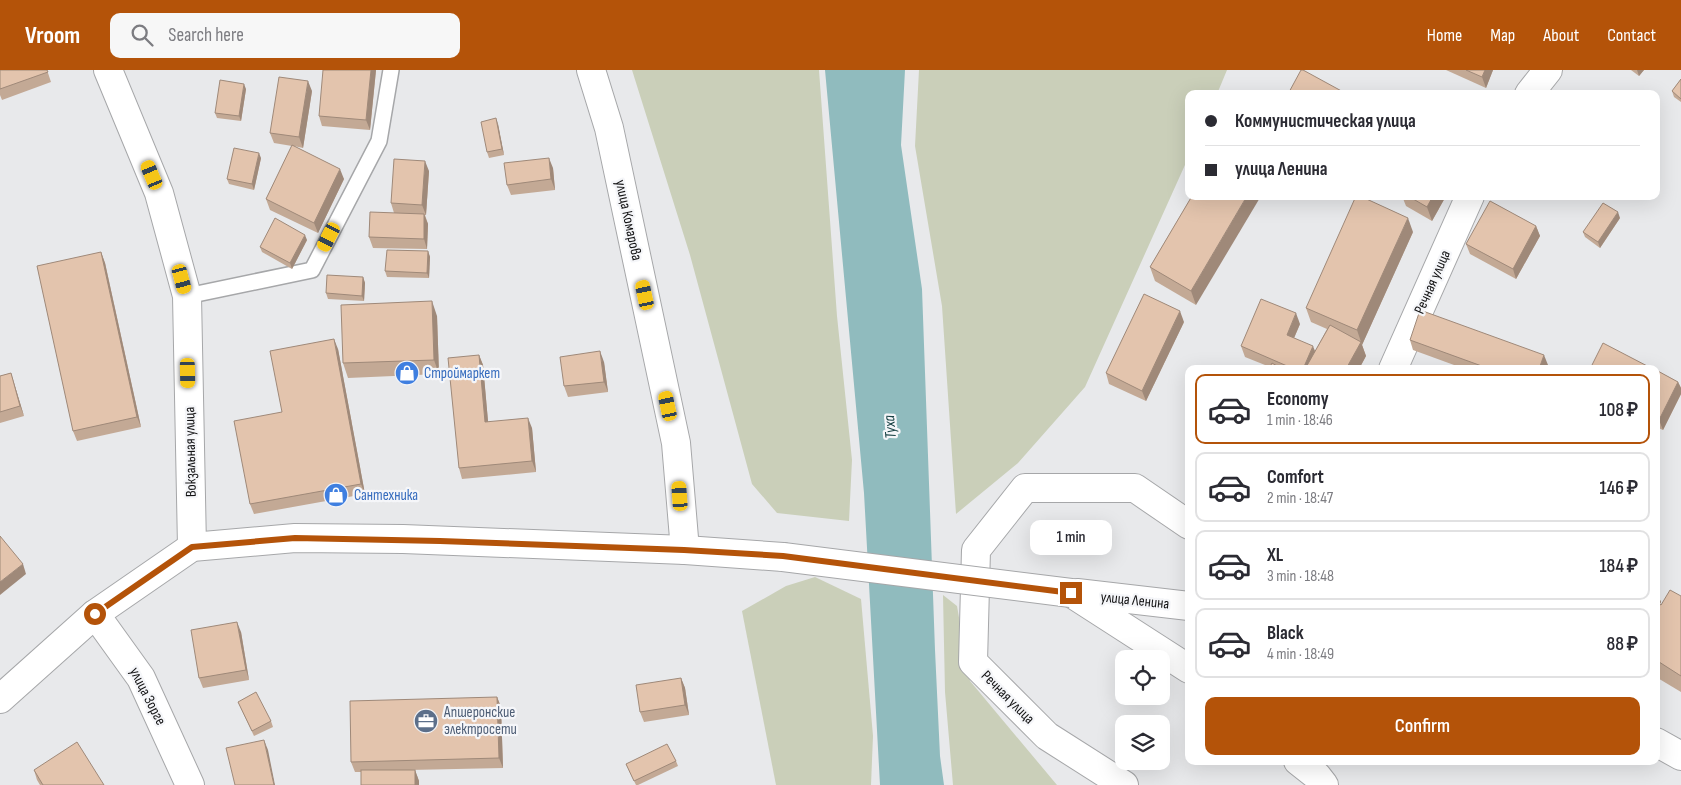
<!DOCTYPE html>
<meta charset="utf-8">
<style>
body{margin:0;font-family:"Sofia Sans Condensed",sans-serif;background:#f7f7f7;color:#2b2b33;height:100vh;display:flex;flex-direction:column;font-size:19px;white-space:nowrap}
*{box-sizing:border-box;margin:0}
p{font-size:16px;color:#7c7c81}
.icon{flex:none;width:28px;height:28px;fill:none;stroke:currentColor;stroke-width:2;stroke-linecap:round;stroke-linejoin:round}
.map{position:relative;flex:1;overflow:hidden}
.drawer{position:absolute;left:1185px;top:295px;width:475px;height:400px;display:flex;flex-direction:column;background:#fff;border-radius:10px;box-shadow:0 5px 20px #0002}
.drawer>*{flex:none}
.guide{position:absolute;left:1185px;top:20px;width:475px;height:110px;border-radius:10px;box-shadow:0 5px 20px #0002;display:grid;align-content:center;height:110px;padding:0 20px;background:#fff}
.buttons{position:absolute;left:1115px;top:580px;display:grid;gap:10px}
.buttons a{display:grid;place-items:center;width:55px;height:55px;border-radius:10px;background:#fff;box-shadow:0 5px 20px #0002;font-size:25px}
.end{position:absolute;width:22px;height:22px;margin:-11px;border:6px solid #b45309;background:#fff;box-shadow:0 0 0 2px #fff}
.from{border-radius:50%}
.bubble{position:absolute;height:35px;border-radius:10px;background:#fff;box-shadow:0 5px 20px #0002;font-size:16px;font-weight:600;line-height:35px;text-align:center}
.car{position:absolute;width:15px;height:30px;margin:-15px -8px;border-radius:6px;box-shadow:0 0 4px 1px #0007;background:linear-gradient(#f5c518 24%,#345 0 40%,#f5c518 0 76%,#345 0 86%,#f5c518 0)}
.guide b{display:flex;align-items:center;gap:18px;height:48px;font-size:19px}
.guide b+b{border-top:1px solid #e1e1e2}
.guide i{width:12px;height:12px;background:#2b2b33}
ul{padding:9px 0 0;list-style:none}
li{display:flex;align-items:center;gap:15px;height:70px;margin:0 10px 8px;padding:0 10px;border:2px solid #e1e1e2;border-radius:10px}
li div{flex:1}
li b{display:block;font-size:19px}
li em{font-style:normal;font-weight:600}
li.on{border-color:#b45309}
li>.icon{width:45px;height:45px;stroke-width:1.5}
.button{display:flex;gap:10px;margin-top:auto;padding:10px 20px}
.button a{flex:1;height:58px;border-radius:10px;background:#b45309;color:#fff;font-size:20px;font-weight:600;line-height:58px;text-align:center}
header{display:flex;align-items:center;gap:30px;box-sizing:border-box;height:70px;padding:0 25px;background:#b45309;color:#fff}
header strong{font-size:24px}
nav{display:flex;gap:28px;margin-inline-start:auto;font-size:18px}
.search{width:350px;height:45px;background:#f7f7f7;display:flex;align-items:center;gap:12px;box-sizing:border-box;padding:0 18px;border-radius:10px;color:#7c7c81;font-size:19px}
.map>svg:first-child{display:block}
.green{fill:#cacfb9}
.water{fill:#90bbbe}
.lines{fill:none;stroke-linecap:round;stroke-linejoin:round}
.lane-casing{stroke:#a6a7a9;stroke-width:18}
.street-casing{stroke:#a6a7a9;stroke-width:30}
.secondary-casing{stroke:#a6a7a9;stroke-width:30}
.lane{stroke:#fff;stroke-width:15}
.street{stroke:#fff;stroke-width:28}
.secondary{stroke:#fff;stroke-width:28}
.secondary-bridge-casing{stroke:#a6a7a9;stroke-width:30;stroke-linecap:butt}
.secondary-bridge{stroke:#fff;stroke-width:28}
.wall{fill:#c3a995}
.shaded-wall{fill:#9f8979}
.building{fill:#e3c4ad;stroke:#9f8979}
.route{stroke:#b45309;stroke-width:6}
.labels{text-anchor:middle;stroke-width:4.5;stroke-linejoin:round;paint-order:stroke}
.street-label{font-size:15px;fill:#131314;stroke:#f5f6f9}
.shop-label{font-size:15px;fill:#366cbe;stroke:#f5f6f9;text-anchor:start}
.service-label{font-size:15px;fill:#4e5e75;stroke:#f5f6f9;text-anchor:start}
.water-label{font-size:16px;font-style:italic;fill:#184144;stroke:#f5f6f9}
</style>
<header>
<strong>Vroom</strong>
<div class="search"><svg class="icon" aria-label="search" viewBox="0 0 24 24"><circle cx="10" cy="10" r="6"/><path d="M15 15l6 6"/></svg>Search here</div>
<nav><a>Home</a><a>Map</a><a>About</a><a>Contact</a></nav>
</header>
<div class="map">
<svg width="1681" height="715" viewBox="0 0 1681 715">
<rect width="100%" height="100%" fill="#e8e9eb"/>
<!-- green -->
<g class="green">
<polygon points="632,0 819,0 837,246 852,390 849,451 777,443 752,414 690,185"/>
<polygon points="919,0 1227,0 1217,24 1189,24 1189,86 1085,317 1018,393 956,444 942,236 915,76"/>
<polygon points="815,507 861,529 873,666 871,715 776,715 742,541 786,516"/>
<polygon points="943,525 957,536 970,611 1057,715 953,715 945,622"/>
</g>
<!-- water -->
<polygon class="water" points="825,0 905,0 901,75 922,219 935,580 940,686 944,715 880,715 864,423"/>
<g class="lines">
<!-- lane casing -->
<g class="lane-casing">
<polyline id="lane" points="187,226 312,200 379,71 391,0"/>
</g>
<!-- street casing -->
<g class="street-casing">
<g id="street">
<polyline points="108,0 159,123 187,226 192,477"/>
<polyline points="591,0 609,58 676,373 685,480"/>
<polyline points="1529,24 1548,0"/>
<polyline points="1393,299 1470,126"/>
<polyline points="95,544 141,608 190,715"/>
<polyline points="1124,715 1047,666 973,592 976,480 1025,418 1135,418 1189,455"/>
</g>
</g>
<!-- secondary casing -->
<g class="secondary-casing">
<g id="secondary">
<polyline points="1071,523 1189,599"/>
<polyline points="1077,523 1189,536"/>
<polyline points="0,629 95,544 192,477 295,468 403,469 685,480 783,487"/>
<polyline points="1656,672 1681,686"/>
<polyline points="1298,691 1317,706 1324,715"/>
</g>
</g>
<!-- lane -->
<use href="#lane" class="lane"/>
<!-- street -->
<use href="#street" class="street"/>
<!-- secondary -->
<use href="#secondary" class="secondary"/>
<!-- secondary-bridge casing -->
<g class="secondary-bridge-casing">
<polyline id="secondary-bridge" points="783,487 1071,523"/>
</g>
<!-- secondary-bridge -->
<use href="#secondary-bridge" class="secondary-bridge"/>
</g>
<!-- wall -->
<g class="wall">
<polygon points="0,0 47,0 51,12 2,30 0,25"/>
<polygon points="376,0 370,60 322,56 319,46"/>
<polygon points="1446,0 1493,0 1486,18"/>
<polygon points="1631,0 1644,0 1639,6"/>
<polygon points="1681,9 1681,32 1674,27 1672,21"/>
<polygon points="246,19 241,51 217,48 215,43"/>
<polygon points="312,21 303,78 294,76 344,109 318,163 270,140 266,129 292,76 274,73 270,63"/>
<polygon points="498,54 504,85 489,88 487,82"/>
<polygon points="261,88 254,120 229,114 227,109"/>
<polygon points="553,98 555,120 511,125 507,115"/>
<polygon points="429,101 426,145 425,145 428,154 427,179 373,178 369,167 394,143 391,133"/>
<polygon points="1192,126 1196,235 1155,211 1150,197"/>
<polygon points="1402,126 1446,126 1432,151 1406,136"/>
<polygon points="1620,148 1600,178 1585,167 1583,162"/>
<polygon points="1536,156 1540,166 1516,209 1470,184 1466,174"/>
<polygon points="1413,162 1362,275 1366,286 1359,299 1269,299 1270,297 1245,287 1241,276 1300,254 1294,268 1315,281 1327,259 1311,252 1306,238"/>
<polygon points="307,170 292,199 262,182 260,177"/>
<polygon points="428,181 430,187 429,208 387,207 385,201"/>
<polygon points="101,182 105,193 141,357 77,371 73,361"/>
<polygon points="363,207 365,213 364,231 328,229 326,223"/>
<polygon points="437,246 439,304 348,308 343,293"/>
<polygon points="1184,252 1146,331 1109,314 1106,303"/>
<polygon points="1410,270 1548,295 1547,299 1465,299 1413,280"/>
<polygon points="338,279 365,424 254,444 250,434 282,342"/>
<polygon points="479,285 483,295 488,352 532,358 536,402 462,409 459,398"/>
<polygon points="604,292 608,322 568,327 564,316"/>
<polygon points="1656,300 1678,312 1681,318 1681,324 1663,360 1656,357"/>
<polygon points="11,303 24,346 0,353 0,306"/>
<polygon points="1656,521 1661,532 1660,534 1661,535 1681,526 1681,622 1656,607"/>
<polygon points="241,562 249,610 203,618 199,608"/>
<polygon points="681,608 685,618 689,645 644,652 640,642"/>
<polygon points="497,627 501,637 503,698 409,700 415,700 419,711 419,715 361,702 355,702 351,692"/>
<polygon points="238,632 271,651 273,657 254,666"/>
<polygon points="676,691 678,696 638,715 636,715 626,694"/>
<polygon points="34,700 104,715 40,715 37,710"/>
</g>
<!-- shaded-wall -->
<g class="shaded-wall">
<polygon points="371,0 376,0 370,60 366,50"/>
<polygon points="1485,0 1493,0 1486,18 1482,7"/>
<polygon points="1637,0 1644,0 1639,6"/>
<polygon points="308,11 312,21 303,78 299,67"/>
<polygon points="244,14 246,19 241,51 239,46"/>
<polygon points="496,48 498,54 504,85 502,79"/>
<polygon points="259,83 261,88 254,120 252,114"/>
<polygon points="549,88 553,98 555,120 551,109"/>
<polygon points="425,91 429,101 426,145 422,135"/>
<polygon points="340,99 344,109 318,163 314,153"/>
<polygon points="1247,126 1261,126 1196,235 1191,221"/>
<polygon points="1433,126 1446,126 1432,151 1427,137"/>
<polygon points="1618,142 1620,148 1600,178 1598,172"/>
<polygon points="424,144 428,154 427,179 424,169"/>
<polygon points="1408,148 1413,162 1362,275 1357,260"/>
<polygon points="1536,156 1540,166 1516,209 1513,199"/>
<polygon points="305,165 307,170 292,199 290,193"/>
<polygon points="428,181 430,187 429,208 427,203"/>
<polygon points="101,182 105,193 141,357 137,347"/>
<polygon points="363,207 365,213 364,231 362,226"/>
<polygon points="432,231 437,246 439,304 434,290"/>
<polygon points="1180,241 1184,252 1146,331 1142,321"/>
<polygon points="1296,243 1300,254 1291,275 1287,265"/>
<polygon points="334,269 338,279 365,424 361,414"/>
<polygon points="1361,272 1366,286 1359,299 1346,299"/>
<polygon points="1313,276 1317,286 1311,299 1303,299"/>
<polygon points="600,281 604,292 608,322 604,312"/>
<polygon points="479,285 483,295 489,362 485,352"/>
<polygon points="1544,285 1548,295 1547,299 1539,299"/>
<polygon points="11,303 14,313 24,346 20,336"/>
<polygon points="1678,312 1681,318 1681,324 1663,360 1659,350"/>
<polygon points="528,348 532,358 536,402 532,391"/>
<polygon points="23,494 26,504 0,525 0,512"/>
<polygon points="1656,521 1661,532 1656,540"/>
<polygon points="237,552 241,562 249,610 246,600"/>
<polygon points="681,608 685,618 689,645 685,635"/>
<polygon points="497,627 501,637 503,698 499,688"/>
<polygon points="264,670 268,680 275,715 274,715"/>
<polygon points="415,700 419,711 419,715 415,715"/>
</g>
<!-- building -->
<g class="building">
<polygon points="0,0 47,0 48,2 0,19"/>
<polygon points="323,0 371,0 366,50 319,46"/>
<polygon points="1301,0 1303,0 1347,24 1288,24"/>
<polygon points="1466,0 1485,0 1482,7"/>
<polygon points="279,7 308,11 299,67 270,63"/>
<polygon points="1681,9 1681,29 1672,21"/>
<polygon points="220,10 244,14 239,46 215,43"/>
<polygon points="496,48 502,79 487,82 481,52"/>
<polygon points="292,75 340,99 314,153 266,129"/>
<polygon points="234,78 259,83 252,114 227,109"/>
<polygon points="549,88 551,109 507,115 504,93"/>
<polygon points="394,89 425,91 422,135 391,133"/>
<polygon points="1192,126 1247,126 1191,221 1150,197"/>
<polygon points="1356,126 1360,126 1408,148 1357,260 1306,238"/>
<polygon points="1408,126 1433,126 1427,137"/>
<polygon points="1490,131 1536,156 1513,199 1466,174"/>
<polygon points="1603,133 1618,142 1598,172 1583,162"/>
<polygon points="370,142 424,144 424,169 369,167"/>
<polygon points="275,148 305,165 290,193 260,177"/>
<polygon points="387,180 428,181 427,203 385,201"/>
<polygon points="101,182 137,347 73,361 37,196"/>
<polygon points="327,205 363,207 362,226 326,223"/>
<polygon points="1144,224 1180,241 1142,321 1106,303"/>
<polygon points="1261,229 1296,243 1287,265 1313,276 1303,299 1294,299 1241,276"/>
<polygon points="432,231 434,290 343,293 341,235"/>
<polygon points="1420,240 1544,285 1539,299 1490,299 1410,270"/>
<polygon points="1330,255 1361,272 1346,299 1305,299"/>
<polygon points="334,269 361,414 250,434 234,351 282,342 270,281"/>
<polygon points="1603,273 1653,299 1590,299"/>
<polygon points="600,281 604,312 564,316 560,287"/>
<polygon points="479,285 485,352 528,348 532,391 459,398 448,288"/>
<polygon points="1272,293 1282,299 1269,299"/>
<polygon points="1656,300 1678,312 1659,350 1656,348"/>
<polygon points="11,303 20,336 0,342 0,306"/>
<polygon points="0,466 23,494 0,512"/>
<polygon points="1670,520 1681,526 1681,606 1656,590 1656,532 1661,535"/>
<polygon points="237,552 246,600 199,608 191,560"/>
<polygon points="681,608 685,635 640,642 636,615"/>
<polygon points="256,622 271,651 252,661 238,632"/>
<polygon points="497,627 499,688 351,692 350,631"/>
<polygon points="264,670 274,715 235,715 226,678"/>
<polygon points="77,672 104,715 43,715 34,700"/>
<polygon points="667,674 676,691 634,711 626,694"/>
<rect x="361" y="700" width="54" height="15"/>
</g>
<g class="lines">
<!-- route -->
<polyline class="route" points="95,544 192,477 295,468 440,471 684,480 783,486 1071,523"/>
</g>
<!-- icons -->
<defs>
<g id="shop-disc" transform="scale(1.25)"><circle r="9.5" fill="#3f7fe0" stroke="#f5f6f9"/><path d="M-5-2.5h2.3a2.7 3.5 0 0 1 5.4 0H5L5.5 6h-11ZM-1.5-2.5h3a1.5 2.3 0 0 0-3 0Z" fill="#fff"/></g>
<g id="office-disc" transform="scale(1.25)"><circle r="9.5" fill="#5c6f8a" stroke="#f5f6f9"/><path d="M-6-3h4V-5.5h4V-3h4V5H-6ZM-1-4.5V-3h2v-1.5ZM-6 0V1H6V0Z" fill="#fff"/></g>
</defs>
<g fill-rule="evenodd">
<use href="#shop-disc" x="407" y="303"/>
<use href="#shop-disc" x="336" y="425"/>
<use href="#office-disc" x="426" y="651"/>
</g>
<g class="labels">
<!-- street labels -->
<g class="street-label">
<text transform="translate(629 150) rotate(78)" y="5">улица Комарова</text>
<text transform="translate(1432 212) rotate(-66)" y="5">Речная улица</text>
<text transform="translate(190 382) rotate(-91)" y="5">Вокзальная улица</text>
<text transform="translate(1135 530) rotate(6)" y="5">улица Ленина</text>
<text transform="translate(148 626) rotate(63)" y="5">улица Зорге</text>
<text transform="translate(1008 627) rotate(45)" y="5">Речная улица</text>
</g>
<!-- shop labels -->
<g class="shop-label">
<text x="424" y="308">Строймаркет</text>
<text x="354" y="430">Сантехника</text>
</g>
<!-- service labels -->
<g class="service-label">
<text x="444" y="647">Апшеронские<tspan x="444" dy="17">электросети</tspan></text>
</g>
<!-- water labels -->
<g class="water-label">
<text transform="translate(889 357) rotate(-95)" y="6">Туха</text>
</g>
</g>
</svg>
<div class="buttons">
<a><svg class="icon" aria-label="locate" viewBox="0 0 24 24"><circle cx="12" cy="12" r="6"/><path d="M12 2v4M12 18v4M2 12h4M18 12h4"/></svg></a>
<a><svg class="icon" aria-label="layers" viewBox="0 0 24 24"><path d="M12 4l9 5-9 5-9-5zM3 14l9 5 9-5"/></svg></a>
</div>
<i class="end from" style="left:95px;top:544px"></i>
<i class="end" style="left:1071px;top:523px"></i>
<div class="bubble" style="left:1030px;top:450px;width:82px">1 min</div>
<i class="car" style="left:152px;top:105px;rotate:337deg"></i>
<i class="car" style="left:329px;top:167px;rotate:207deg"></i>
<i class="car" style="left:182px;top:209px;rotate:165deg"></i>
<i class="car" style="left:645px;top:225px;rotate:348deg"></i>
<i class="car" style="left:188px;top:303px;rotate:179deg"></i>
<i class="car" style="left:668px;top:336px;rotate:348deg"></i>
<i class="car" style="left:680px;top:426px;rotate:356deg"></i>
<div class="guide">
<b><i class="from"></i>Коммунистическая улица</b>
<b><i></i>улица Ленина</b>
</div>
<section class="drawer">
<ul>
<li class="on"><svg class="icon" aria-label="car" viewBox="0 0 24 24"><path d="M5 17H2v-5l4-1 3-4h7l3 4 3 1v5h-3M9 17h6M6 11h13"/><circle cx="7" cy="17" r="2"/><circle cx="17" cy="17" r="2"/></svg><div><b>Economy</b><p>1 min · 18:46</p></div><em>108 ₽</em></li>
<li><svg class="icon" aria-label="car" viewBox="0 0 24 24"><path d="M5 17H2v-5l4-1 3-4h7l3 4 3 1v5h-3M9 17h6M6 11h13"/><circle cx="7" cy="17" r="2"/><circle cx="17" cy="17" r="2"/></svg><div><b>Comfort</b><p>2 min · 18:47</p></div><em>146 ₽</em></li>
<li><svg class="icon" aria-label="car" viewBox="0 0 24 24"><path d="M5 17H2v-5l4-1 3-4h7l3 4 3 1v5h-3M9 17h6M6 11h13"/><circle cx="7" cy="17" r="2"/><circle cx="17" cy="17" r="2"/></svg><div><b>XL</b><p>3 min · 18:48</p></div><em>184 ₽</em></li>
<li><svg class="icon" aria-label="car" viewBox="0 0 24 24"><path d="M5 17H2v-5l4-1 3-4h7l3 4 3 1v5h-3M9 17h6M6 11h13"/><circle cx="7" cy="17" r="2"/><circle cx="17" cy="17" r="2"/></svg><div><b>Black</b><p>4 min · 18:49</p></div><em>88 ₽</em></li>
</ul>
<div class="button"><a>Confirm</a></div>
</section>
</div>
